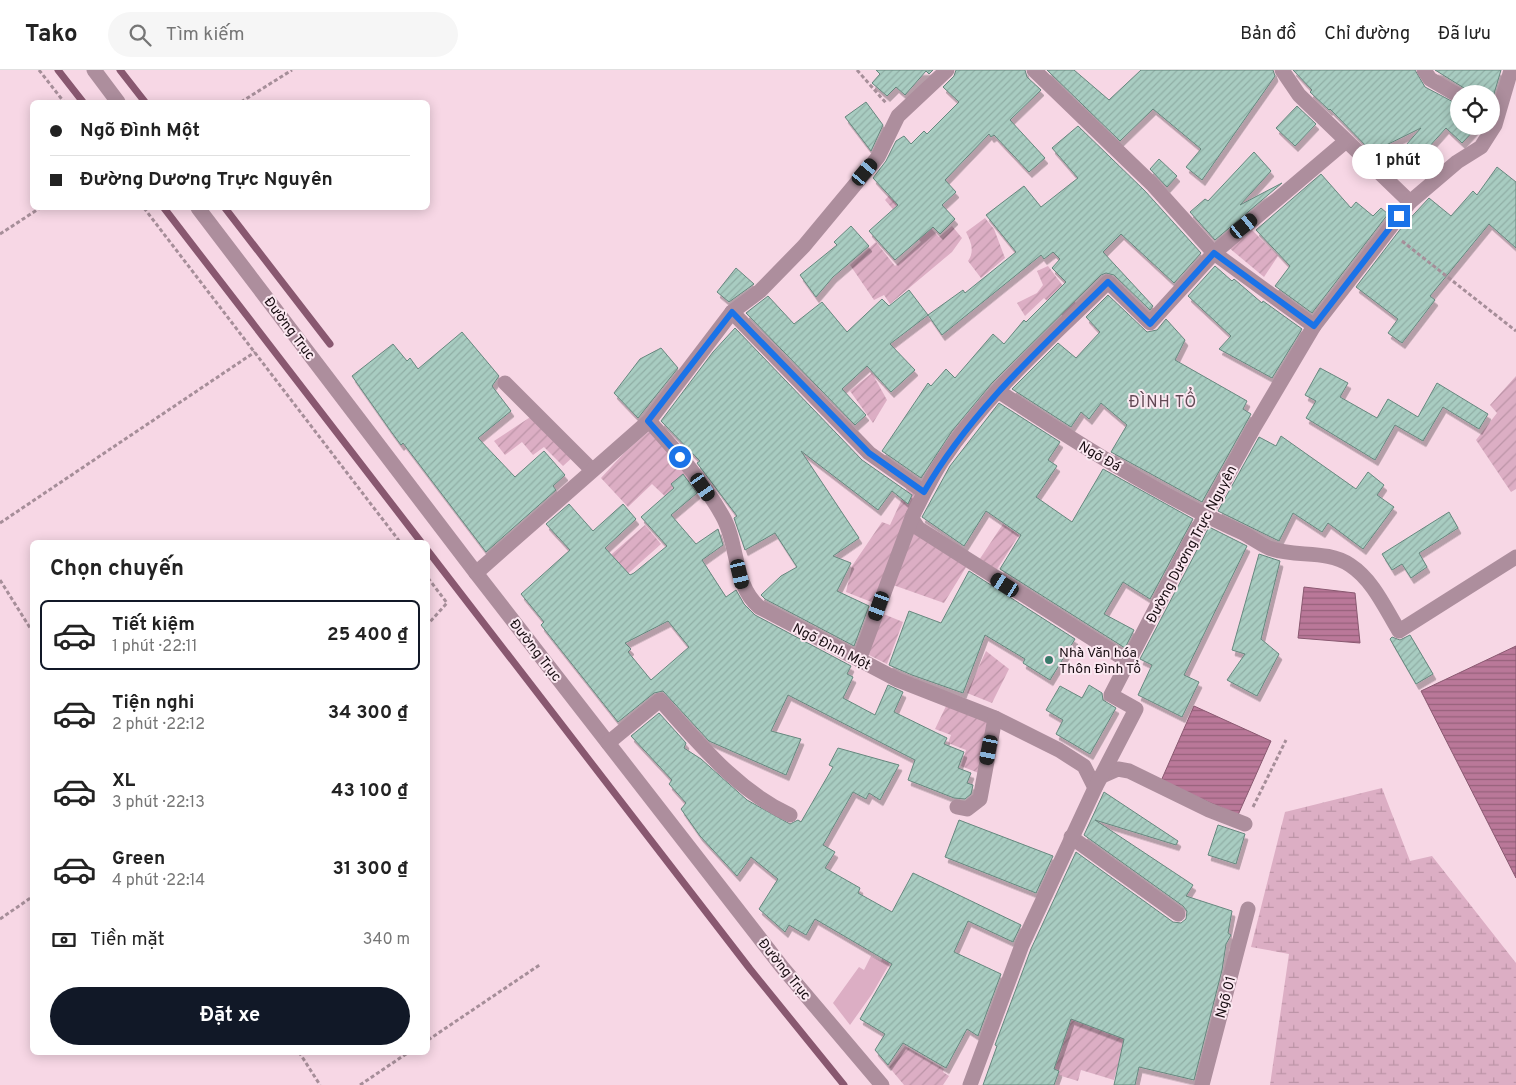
<!DOCTYPE html>
<html lang="vi">
<meta charset="utf-8">
<style>
body{margin:0;font-family:Overpass,sans-serif;background:#f6f6f6;color:#222;height:100vh;display:flex;flex-direction:column;font-size:19px;white-space:nowrap}
*{box-sizing:border-box;margin:0}
p{font-size:16px;color:#767676}
.icon{flex:none;width:28px;height:28px;fill:none;stroke:currentColor;stroke-width:2;stroke-linecap:round;stroke-linejoin:round}
.map{position:relative;flex:1;overflow:hidden}
.side{position:absolute;left:30px;top:470px;width:400px;height:515px;display:flex;flex-direction:column;background:#fff;border-radius:8px;box-shadow:0 2px 12px #0003}
.side>*{flex:none}
.guide{position:absolute;left:30px;top:30px;width:400px;height:110px;border-radius:8px;box-shadow:0 2px 12px #0003;display:grid;align-content:center;height:110px;padding:0 20px;background:#fff}
.buttons{position:absolute;left:1450px;top:15px;display:grid;gap:10px}
.buttons a{display:grid;place-items:center;width:50px;height:50px;border-radius:50%;background:#fff;box-shadow:0 2px 12px #0003;font-size:25px}
.end{position:absolute;width:22px;height:22px;margin:-11px;border:6px solid #1a73e8;background:#fff;box-shadow:0 0 0 2px #fff}
.from{border-radius:50%}
.bubble{position:absolute;height:35px;border-radius:18px;background:#fff;box-shadow:0 2px 12px #0003;font-size:16px;font-weight:700;line-height:35px;text-align:center}
.car{position:absolute;width:15px;height:30px;margin:-15px -8px;border-radius:6px;box-shadow:0 0 4px 1px #0007;background:linear-gradient(#222 24%,#8ab4d8 0 40%,#222 0 76%,#8ab4d8 0 86%,#222 0)}
.guide b{display:flex;align-items:center;gap:18px;height:48px;font-size:19px}
.guide b+b{border-top:1px solid #e0e0e0}
.guide i{width:12px;height:12px;background:#222}
ul{padding:0;list-style:none}
li{display:flex;align-items:center;gap:15px;height:70px;margin:0 10px 8px;padding:0 10px;border:2px solid transparent;border-radius:8px}
li div{flex:1}
li b{display:block;font-size:19px}
li em{font-style:normal;font-weight:700}
li.current{border-color:#111827}
li>.icon{width:45px;height:45px;stroke-width:1.5}
h2{padding:0 20px;font-size:22px;line-height:60px}
.pay{display:flex;align-items:center;gap:12px;height:55px;padding:0 20px;font-size:19px}
.pay p{margin-inline-start:auto}
.primary-button{display:flex;gap:10px;margin-top:auto;padding:10px 20px}
.primary-button a{flex:1;height:58px;border-radius:30px;background:#111827;color:#fff;font-size:20px;font-weight:700;line-height:58px;text-align:center}
header{display:flex;align-items:center;gap:30px;box-sizing:border-box;height:70px;padding:0 25px;background:#fff;border-bottom:1px solid #e0e0e0}
header strong{font-size:24px}
nav{display:flex;gap:28px;margin-inline-start:auto;font-size:18px}
.search{width:350px;height:45px;background:#f6f6f6;display:flex;align-items:center;gap:12px;box-sizing:border-box;padding:0 18px;border-radius:28px;color:#767676;font-size:19px}
.map>svg:first-child{display:block}
.green{fill:#dcaec4}
.wetland{fill:url(#wetland-marsh)}
.garden{fill:url(#garden-furrows)}
.water{fill:url(#water-rules);stroke:#895870}
.lines{fill:none;stroke-linecap:round;stroke-linejoin:round}
.stream{stroke:#895870;stroke-width:7}
.building{fill:url(#building-hatch);stroke:#66877e;fill-rule:evenodd;filter:url(#shadow)}
.path{stroke:#a68e99;stroke-width:3;stroke-dasharray:4 2.5;stroke-linecap:butt}
.minor{stroke:#ad8e9d;stroke-width:15}
.route{stroke:#1a73e8;stroke-width:6}
.poi-dot{fill:#397b6b;stroke:#fbe8f1;stroke-width:2}
.labels{text-anchor:middle;stroke-width:4;stroke-linejoin:round;paint-order:stroke}
.street-label{font-size:14px;fill:#180d12;stroke:#fbe8f1}
.poi-label{font-size:14px;fill:#180d12;stroke:#fbe8f1;text-anchor:start}
.quarter-label{font-size:16px;letter-spacing:1px;fill:#634955;stroke:#fbe8f1}
</style>
<header>
<strong>Tako</strong>
<div class="search"><svg class="icon" aria-label="search" viewBox="0 0 24 24"><circle cx="10" cy="10" r="6"/><path d="M15 15l6 6"/></svg>Tìm kiếm</div>
<nav><a>Bản đồ</a><a>Chỉ đường</a><a>Đã lưu</a></nav>
</header>
<div class="map">
<svg width="1516" height="1015" viewBox="0 0 1516 1015">
<defs>
<pattern id="wetland-marsh" width="20" height="14" patternUnits="userSpaceOnUse" patternTransform="scale(1.25)"><rect width="20" height="14" fill="#dcaec4"/><path d="M1 5h8M5 5V1M11 12h8M15 12V8" fill="none" stroke="#bc94a7"/></pattern>
<pattern id="garden-furrows" width="10" height="10" patternUnits="userSpaceOnUse" patternTransform="scale(1.25)"><rect width="10" height="10" fill="#dcaec4"/><path d="M-1 1l2-2M0 10L10 0M9 11l2-2" fill="none" stroke="#bc94a7"/></pattern>
<pattern id="water-rules" width="6" height="5" patternUnits="userSpaceOnUse" patternTransform="scale(1.25)"><rect width="6" height="5" fill="#ba7899"/><path d="M0 2.5h6" fill="none" stroke="#96617b"/></pattern>
<pattern id="building-hatch" width="6" height="6" patternUnits="userSpaceOnUse" patternTransform="scale(1.25)"><rect width="6" height="6" fill="#a8ccc1"/><path d="M-1 1l2-2M0 6l6-6M5 7l2-2" fill="none" stroke="#90aea5"/></pattern>
<filter id="shadow"><feDropShadow dx="3" dy="5.5" stdDeviation="0" flood-color="#0004"/></filter>
</defs>
<rect width="100%" height="100%" fill="#f7d7e5"/>
<!-- green -->
<polygon class="green" points="898,862 898,879 872,924 850,955 833,933 859,897 864,900 871,886 881,891"/>
<!-- wetland -->
<polygon class="wetland" points="1382,718 1410,791 1432,786 1516,893 1516,1015 1270,1015 1289,884 1251,877 1285,742"/>
<!-- garden -->
<g class="garden">
<polygon points="895,119 939,167 952,156 962,168 952,182 890,234 884,225 874,230 850,195 876,172 895,196 921,172 885,130"/>
<path d="M985,148L994,159L1005,188L981,208L968,191C975,181 971,172 966,162Z"/>
<polygon points="1249,157 1278,186 1264,207 1228,177"/>
<polygon points="1048,196 1078,236 1065,248 1044,228 1025,246 1017,233 1037,223 1043,215 1037,201"/>
<polygon points="872,303 887,330 873,353 850,321"/>
<polygon points="1516,306 1516,419 1511,422 1476,370 1497,343 1490,335"/>
<polygon points="532,346 574,386 563,396 544,377 533,385 522,372 505,385 494,371"/>
<polygon points="648,362 654,363 697,406 669,430 652,414 628,437 601,408 624,383"/>
<polygon points="907,418 918,426 874,533 846,522 852,496 882,452 890,455"/>
<polygon points="1003,454 1019,465 996,501 979,490"/>
<polygon points="645,455 661,474 621,510 605,490"/>
<polygon points="911,457 968,494 944,533 893,515"/>
<polygon points="881,543 903,552 887,594 867,584"/>
<polygon points="986,581 1009,599 992,633 967,623"/>
<polygon points="948,632 989,649 981,704 961,696 966,680 948,673 951,665 935,659"/>
<polygon points="1071,949 1125,969 1114,1010 1081,1000 1078,1011 1058,1005 1059,1001 1054,999"/>
<polygon points="905,976 944,999 943,1002 949,1006 943,1015 904,1015 889,997"/>
</g>
<!-- water -->
<g class="water">
<polygon points="1304,517 1355,523 1360,573 1298,568"/>
<polygon points="1516,576 1516,808 1421,621"/>
<polygon points="1194,636 1271,671 1238,745 1161,711"/>
</g>
<g class="lines">
<!-- stream -->
<g class="stream">
<polyline points="58,0 83,32"/>
<polyline points="120,0 145,32"/>
<polyline points="164,138 421,472"/>
<polyline points="225,138 330,274"/>
<polyline points="428,481 750,899 844,1015"/>
</g>
</g>
<!-- building -->
<g class="building">
<polygon points="876,0 933,0 929,4 926,1 905,25 896,17 887,26 872,13 880,4"/>
<polygon points="956,0 1025,0 1027,7 1041,20 1010,50 1045,88 1029,102 994,65 991,67 989,64 945,110 956,122 942,135 955,149 940,164 933,157 895,190 869,161 898,135 873,108 886,91 896,71 904,66 911,74 924,61 927,64 959,32 943,17 954,6"/>
<polygon points="1047,0 1074,0 1109,30 1141,0 1273,0 1275,6 1202,110 1186,97 1201,79 1153,39 1120,71"/>
<polygon points="1293,0 1415,0 1425,17 1459,35 1459,56 1478,56 1462,73 1446,58 1419,88 1406,75 1421,58 1372,82 1330,39 1329,40 1310,22 1312,20"/>
<polygon points="1435,0 1501,0 1491,34 1491,24 1468,24 1464,18"/>
<polygon points="866,32 883,55 871,81 845,47"/>
<polygon points="1297,36 1316,54 1295,76 1276,58"/>
<polygon points="1078,56 1145,121 1201,183 1174,213 1121,164 1103,182 1153,236 1150,240 1114,205 1106,203 1101,205 992,313 952,361 921,408 882,381 928,313 931,316 946,299 955,308 993,264 1004,274 1024,250 1026,252 1066,212 1052,198 1060,189 1053,182 1044,189 1041,185 942,265 928,245 963,220 965,223 1016,182 986,145 1024,116 1041,137 1078,108 1052,78"/>
<polygon points="1254,82 1271,101 1240,135 1282,113 1215,170 1190,142 1205,129 1208,131"/>
<polygon points="1159,89 1177,106 1167,117 1150,99"/>
<polygon points="1497,97 1516,112 1516,178 1489,154 1430,226 1435,230 1402,273 1388,263 1398,249 1356,217 1402,157 1429,128 1451,146 1473,121 1477,125"/>
<polygon points="1321,104 1351,138 1356,132 1373,146 1381,138 1388,144 1312,243 1275,216 1290,196 1256,160"/>
<polygon points="851,156 869,176 833,207 816,227 800,205 837,175 834,172"/>
<polygon points="1215,196 1232,211 1234,209 1262,233 1263,231 1302,259 1272,308 1219,279 1231,266 1188,226"/>
<polygon points="736,198 754,214 729,232 717,222"/>
<polygon points="909,220 928,245 890,274 915,300 891,322 867,296 842,319 866,345 855,355 746,243 768,226 794,254 822,232 847,262 882,229 889,236"/>
<polygon points="1108,225 1147,262 1157,260 1166,249 1185,270 1175,290 1247,331 1243,339 1251,344 1202,432 1111,382 1127,355 1101,333 1089,349 1081,342 1071,357 1012,319 1058,273 1076,288 1100,262 1086,247"/>
<polygon points="735,258 862,390 912,425 908,434 892,421 878,440 801,381 859,468 833,486 851,493 837,521 869,536 854,576 765,529 761,525 781,506 797,497 775,463 745,480 734,448 737,446 697,393 700,391 661,351 713,282"/>
<polygon points="462,262 499,306 492,316 511,341 478,368 515,407 544,381 565,405 553,416 556,420 486,482 403,373 401,375 390,360 352,306 393,274 407,291 410,288 418,299"/>
<polygon points="661,278 678,298 638,348 614,323 640,289"/>
<polygon points="1320,298 1348,313 1340,327 1377,348 1388,329 1418,347 1437,313 1488,344 1479,359 1443,337 1423,371 1395,355 1375,390 1306,348 1316,331 1305,325"/>
<polygon points="999,333 1060,372 1048,390 1057,396 1036,427 1072,452 1103,399 1193,449 1150,529 1123,512 1104,544 1134,560 1125,578 1000,499 1021,465 986,441 964,476 922,447 950,396"/>
<polygon points="1281,366 1356,419 1368,402 1384,415 1377,425 1394,437 1363,479 1328,453 1322,462 1293,443 1279,471 1218,441 1259,367 1276,376"/>
<path d="M683,404L697,423L671,445L696,474L718,459L723,475L702,490L726,527L736,520L744,534L755,545L851,596L847,604L853,607L843,628L875,645L888,615L903,622L894,642L947,668L944,674L964,682L958,698L971,703L967,713L973,715L971,724L965,729L954,728L908,710L915,690L788,625L771,661L801,669L786,705L709,671L663,621L654,623L618,652L541,555L544,552L521,524L570,480L546,454L569,434L593,461L623,434L636,449L605,478L630,505L634,503L667,476L641,447L674,418L671,414ZM668,551L689,577L651,610L628,582L631,579L625,573Z"/>
<polygon points="1449,442 1458,458 1419,483 1427,497 1411,508 1402,494 1392,500 1382,484"/>
<polygon points="1209,457 1247,476 1184,605 1199,612 1182,647 1138,625 1152,595 1140,589"/>
<polygon points="1259,484 1280,491 1261,569 1279,584 1257,626 1227,610 1245,584 1232,580"/>
<polygon points="969,501 1075,569 1050,610 1023,593 1025,589 985,565 963,623 912,605 889,595 909,541 941,553"/>
<polygon points="1410,565 1433,604 1416,614 1390,569 1392,567 1400,570"/>
<polygon points="1089,615 1102,623 1103,630 1116,638 1090,684 1056,664 1063,650 1046,640 1060,616 1082,628"/>
<polygon points="659,643 686,673 684,678 701,689 747,730 790,754 798,750 801,752 833,697 829,695 838,678 899,695 880,730 869,723 866,729 853,722 823,775 835,782 825,798 860,818 858,823 892,842 913,803 1021,855 1013,872 968,851 954,882 1001,904 978,966 967,959 946,998 903,973 888,995 875,980 885,964 860,949 892,894 815,849 806,865 789,855 785,862 759,839 778,809 751,787 737,806 700,766 681,739 686,733 669,714 672,710 631,666"/>
<polygon points="1104,722 1178,771 1176,775 1095,750 1193,815 1186,826 1232,841 1228,863 1231,865 1226,874 1222,900 1194,1010 1139,997 1135,1015 1114,1015 1124,969 1071,949 1054,999 1059,1001 1054,1015 983,1015 997,976 995,975 1031,879 1076,782 1173,852 1181,853 1186,849 1187,841 1183,836 1084,765"/>
<polygon points="959,750 1053,786 1036,823 945,787"/>
<polygon points="1218,755 1245,764 1236,794 1208,785"/>
</g>
<g class="lines">
<!-- path -->
<g class="path">
<polyline points="39,0 64,32"/>
<polyline points="857,0 886,33"/>
<polyline points="241,32 292,0"/>
<polyline points="144,138 400,472"/>
<polyline points="0,164 40,138"/>
<polyline points="1402,171 1516,261"/>
<polyline points="0,453 255,282"/>
<polyline points="428,508 447,533 428,554"/>
<polyline points="0,510 32,561"/>
<polyline points="1253,737 1286,670"/>
<polyline points="0,849 32,827"/>
<polyline points="428,970 541,894"/>
<polyline points="299,982 320,1015"/>
<polyline points="360,1015 409,982"/>
</g>
<!-- minor -->
<g class="minor">
<polyline points="94,0 118,32"/>
<polyline points="1034,0 1152,114 1214,183 1314,256"/>
<polyline points="1282,0 1299,25 1410,132"/>
<polyline points="1424,0 1430,9 1459,26"/>
<polyline points="198,138 476,503 782,897 882,1015"/>
<polyline points="732,242 869,383 924,422"/>
<polyline points="505,313 592,400"/>
<path d="M998,321C1077,373 1157,424 1243,463C1252,468 1260,474 1269,478C1295,488 1326,479 1350,495C1373,510 1385,538 1399,561L1516,487"/>
<path d="M649,351C675,380 703,411 722,445C739,474 733,515 759,537L898,610L995,648L1059,680L1084,696L1095,718"/>
<polyline points="913,445 912,449 918,458 1129,592"/>
<polyline points="476,503 649,351 732,242 760,221 804,176 878,87 898,46 947,0"/>
<path d="M859,590L913,445C922,427 931,408 942,391C987,323 1050,269 1108,212L1150,253L1214,183L1346,71"/>
<path d="M608,673L660,630C699,673 736,720 790,745"/>
<polyline points="1100,707 1118,699 1129,701 1209,740 1245,754"/>
<polyline points="957,737 967,739 980,729 995,648"/>
<polyline points="1071,767 1178,844"/>
<polyline points="970,1015 1022,875 1095,718 1136,639 1111,625 1186,480 1253,359 1314,256 1410,132 1457,92 1481,77 1495,55 1511,0"/>
<polyline points="1202,1015 1248,839"/>
</g>
</g>
<g class="lines">
<!-- route -->
<path class="route" d="M680,387L648,351L732,242L869,383L924,422C971,340 1041,278 1108,212L1150,254L1214,183L1314,256L1399,146"/>
</g>
<!-- markers -->
<circle class="poi-dot" cx="1049" cy="590" r="5"/>
<g class="labels">
<!-- street labels -->
<g class="street-label">
<text transform="translate(290 258) rotate(53)" y="5">Đường Trục</text>
<text transform="translate(1100 386) rotate(30)" y="5">Ngõ Đá</text>
<text transform="translate(1191 474) rotate(-62)" y="5">Đường Dương Trực Nguyên</text>
<text transform="translate(832 576) rotate(27)" y="5">Ngõ Đình Một</text>
<text transform="translate(536 580) rotate(52)" y="5">Đường Trục</text>
<text transform="translate(785 899) rotate(51)" y="5">Đường Trục</text>
<text transform="translate(1225 927) rotate(-75)" y="5">Ngõ 01</text>
</g>
<!-- poi labels -->
<g class="poi-label">
<text x="1059" y="587">Nhà Văn hóa<tspan x="1059" dy="16">Thôn Đình Tổ</tspan></text>
</g>
<!-- quarter labels -->
<g class="quarter-label">
<text x="1163" y="337">ĐÌNH TỔ</text>
</g>
</g>
</svg>
<div class="buttons">
<a><svg class="icon" aria-label="locate" viewBox="0 0 24 24"><circle cx="12" cy="12" r="6"/><path d="M12 2v4M12 18v4M2 12h4M18 12h4"/></svg></a>
</div>
<i class="end from" style="left:680px;top:387px"></i>
<i class="end" style="left:1399px;top:146px"></i>
<div class="bubble" style="left:1352px;top:74px;width:92px">1 phút</div>
<i class="car" style="left:865px;top:102px;rotate:40deg"></i>
<i class="car" style="left:1244px;top:156px;rotate:51deg"></i>
<i class="car" style="left:703px;top:417px;rotate:145deg"></i>
<i class="car" style="left:740px;top:504px;rotate:167deg"></i>
<i class="car" style="left:1005px;top:515px;rotate:303deg"></i>
<i class="car" style="left:879px;top:536px;rotate:200deg"></i>
<i class="car" style="left:989px;top:680px;rotate:191deg"></i>
<div class="guide">
<b><i class="from"></i>Ngõ Đình Một</b>
<b><i></i>Đường Dương Trực Nguyên</b>
</div>
<section class="side">
<h2>Chọn chuyến</h2>
<ul>
<li class="current"><svg class="icon" aria-label="car" viewBox="0 0 24 24"><path d="M5 17H2v-5l4-1 3-4h7l3 4 3 1v5h-3M9 17h6M6 11h13"/><circle cx="7" cy="17" r="2"/><circle cx="17" cy="17" r="2"/></svg><div><b>Tiết kiệm</b><p>1 phút · 22:11</p></div><em>25 400 ₫</em></li>
<li><svg class="icon" aria-label="car" viewBox="0 0 24 24"><path d="M5 17H2v-5l4-1 3-4h7l3 4 3 1v5h-3M9 17h6M6 11h13"/><circle cx="7" cy="17" r="2"/><circle cx="17" cy="17" r="2"/></svg><div><b>Tiện nghi</b><p>2 phút · 22:12</p></div><em>34 300 ₫</em></li>
<li><svg class="icon" aria-label="car" viewBox="0 0 24 24"><path d="M5 17H2v-5l4-1 3-4h7l3 4 3 1v5h-3M9 17h6M6 11h13"/><circle cx="7" cy="17" r="2"/><circle cx="17" cy="17" r="2"/></svg><div><b>XL</b><p>3 phút · 22:13</p></div><em>43 100 ₫</em></li>
<li><svg class="icon" aria-label="car" viewBox="0 0 24 24"><path d="M5 17H2v-5l4-1 3-4h7l3 4 3 1v5h-3M9 17h6M6 11h13"/><circle cx="7" cy="17" r="2"/><circle cx="17" cy="17" r="2"/></svg><div><b>Green</b><p>4 phút · 22:14</p></div><em>31 300 ₫</em></li>
</ul>
<div class="pay"><svg class="icon" aria-label="cash" viewBox="0 0 24 24"><path d="M3 7h18v10H3z"/><circle cx="12" cy="12" r="2"/></svg>Tiền mặt<p>340 m</p></div>
<div class="primary-button"><a>Đặt xe</a></div>
</section>
</div>
